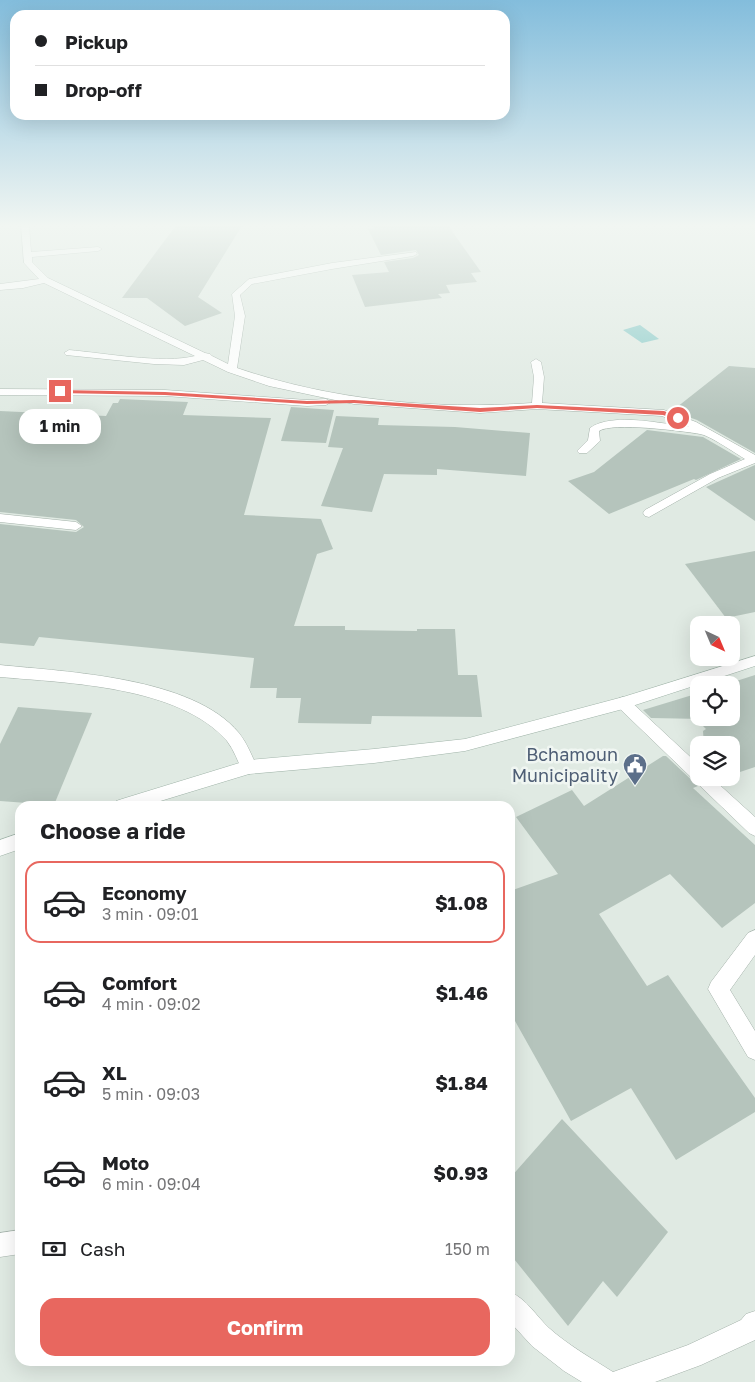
<!DOCTYPE html>
<meta charset="utf-8">
<style>
body{margin:0;font-family:"Golos Text",sans-serif;background:#f6f6f6;color:#202124;height:100vh;display:flex;flex-direction:column;font-size:19px;white-space:nowrap}
*{box-sizing:border-box;margin:0}
p{font-size:16px;color:#757577}
.icon{flex:none;width:28px;height:28px;fill:none;stroke:currentColor;stroke-width:2;stroke-linecap:round;stroke-linejoin:round}
.map{position:relative;flex:1;overflow:hidden}
.drawer{position:absolute;left:15px;top:801px;width:500px;height:565px;display:flex;flex-direction:column;background:#fff;border-radius:15px;box-shadow:0 5px 20px #0002}
.drawer>*{flex:none}
.banner{position:absolute;left:10px;top:10px;width:500px;height:110px;border-radius:15px;box-shadow:0 5px 20px #0002;display:grid;align-content:center;height:110px;padding:0 25px;background:#fff}
.needle{width:32px;rotate:136deg}
.buttons{position:absolute;left:690px;top:616px;display:grid;gap:10px}
.buttons a{display:grid;place-items:center;width:50px;height:50px;border-radius:10px;background:#fff;box-shadow:0 5px 20px #0002;font-size:25px}
.end{position:absolute;width:22px;height:22px;margin:-11px;border:6px solid #e8675f;background:#fff;box-shadow:0 0 0 2px #fff}
.from{border-radius:50%}
.bubble{position:absolute;height:35px;border-radius:15px;background:#fff;box-shadow:0 5px 20px #0002;font-size:16px;font-weight:700;line-height:35px;text-align:center}
.banner b{display:flex;align-items:center;gap:18px;height:48px;font-size:19px}
.banner b+b{border-top:1px solid #e0e0e0}
.banner i{width:12px;height:12px;background:#202124}
ul{padding:0;list-style:none}
li{display:flex;align-items:center;gap:15px;height:82px;margin:0 10px 8px;padding:0 15px;border:2px solid transparent;border-radius:15px}
li div{flex:1}
li b{display:block;font-size:19px}
li em{font-style:normal;font-weight:700}
li.on{border-color:#e8675f}
li>.icon{width:45px;height:45px;stroke-width:1.5}
h2{padding:0 25px;font-size:22px;line-height:60px}
.pay{display:flex;align-items:center;gap:12px;height:55px;padding:0 25px;font-size:19px}
.pay p{margin-inline-start:auto}
.action{display:flex;gap:10px;margin-top:auto;padding:10px 25px}
.action a{flex:1;height:58px;border-radius:15px;background:#e8675f;color:#fff;font-size:20px;font-weight:700;line-height:58px;text-align:center}
.map>svg:first-child{display:block}
.water{fill:#8bcbc9}
.building{fill:#b5c4bc}
.lines{fill:none;stroke-linecap:round;stroke-linejoin:round}
.street-casing{stroke:#a3b1a9;stroke-width:1}
.secondary-casing{stroke:#a0b4a9;stroke-width:1}
.street{fill:#fff;fill-rule:evenodd}
.secondary{fill:#fff;fill-rule:evenodd}
.route{fill:#e8675f}
.labels{text-anchor:middle;stroke-width:5;stroke-linejoin:round;paint-order:stroke}
.service-label{font-size:18px;fill:#4e5e75;stroke:#f0f6f2;text-anchor:end}
</style>
<div class="map">
<svg width="755" height="1382" viewBox="0 0 755 1382">
<rect width="100%" height="100%" fill="#e0eae3"/>
<!-- water -->
<polygon class="water" points="640,325 659,339 642,343 623,330"/>
<!-- building -->
<g class="building">
<polygon points="177,224 243,224 198,297 222,313 185,326 147,298 122,298"/>
<polygon points="371,224 447,224 481,272 471,273 477,282 446,285 450,293 438,294 442,298 365,307 352,275 389,272 384,262 413,258 419,255 416,250 381,255 368,229 374,228"/>
<polygon points="729,366 755,368 755,453 697,420 672,411"/>
<polygon points="120,399 188,402 183,415 271,418 244,515 321,519 333,549 317,554 294,626 345,626 345,630 417,631 417,629 455,629 458,675 477,675 482,717 372,716 371,724 298,723 301,698 276,698 277,688 250,688 254,658 39,637 34,646 0,643 0,524 76,532 84,527 76,520 0,512 0,411 106,416 113,403 118,403"/>
<polygon points="291,407 334,410 326,443 281,441"/>
<polygon points="336,416 379,418 378,425 455,427 530,433 526,476 437,469 437,475 384,474 372,512 321,506 343,448 328,447"/>
<polygon points="647,430 703,437 741,459 696,480 694,479 609,514 568,481 594,472"/>
<polygon points="755,465 755,521 706,487"/>
<polygon points="755,551 755,612 726,618 685,564"/>
<polygon points="755,675 755,767 731,775 731,745 704,745 703,731 706,729 703,726 702,719 651,718 643,710 699,693 699,718 731,718 731,685 724,685"/>
<polygon points="18,707 92,713 54,805 0,801 0,744"/>
<polygon points="663,756 666,756 698,786 693,788 755,845 755,903 722,928 670,874 599,914 647,986 668,975 755,1098 755,1112 676,1160 631,1088 571,1121 510,1012 510,891 558,874 516,817 572,790 584,806"/>
<polygon points="562,1119 668,1232 617,1297 603,1281 568,1326 510,1254 510,1178"/>
</g>
<g class="lines">
<!-- street casing -->
<g class="street-casing">
<g id="street">
<path d="M21,224H29L31,252L98,247L102,249L98,251L32,257V262L48,278L205,353L210,354L212,356L228,364L235,316L232,294L249,279L332,263L416,252L417,254L413,256L332,269L252,284L240,295L245,316L237,368C331,400 433,410 532,403L534,377L531,362L536,359L541,362L544,377L542,403L664,410L696,422L755,455V463L718,478L649,517L645,516L643,513L645,510L710,474L745,459C735,453 709,435 700,434C683,431 612,422 599,431L600,441L587,453H579L577,451L588,440L590,428C612,412 663,424 689,427L662,416L537,409L480,413L354,404L269,386L228,372L203,360L184,365L154,364L66,355L64,353L69,350C104,353 163,364 195,356L44,283L23,288L0,290V284L39,279L24,263Z"/>
<polygon points="0,389 165,390 307,400 326,399 331,402 326,405 307,406 165,396 0,395"/>
<polygon points="0,514 76,522 82,526 76,530 0,522"/>
<path d="M0,665C68,672 193,677 239,733C247,743 252,756 257,767L255,772L249,774L243,772C238,762 234,750 227,741C179,686 68,683 0,677Z"/>
<polygon points="623,697 628,699 699,765 699,778 712,778 755,817 755,836 749,833 618,707 615,703 618,699"/>
<polygon points="755,930 755,955 730,990 755,1031 755,1060 748,1057 708,989 711,982 748,933"/>
<polygon points="20,1230 20,1254 0,1257 0,1233"/>
<path d="M510,1292C527,1299 536,1316 549,1328C568,1345 591,1358 613,1372L688,1345L741,1320L746,1314L755,1311V1340L701,1365L655,1382H582L564,1371L532,1346L510,1322Z"/>
</g>
</g>
<!-- secondary casing -->
<g class="secondary-casing">
<g id="secondary">
<polygon points="755,656 755,666 623,709 465,751 374,763 249,774 144,806 114,806 116,801 122,799 249,760 374,749 465,739 623,697"/>
<polygon points="20,833 20,849 0,856 0,840"/>
</g>
</g>
<!-- street -->
<use href="#street" class="street"/>
<!-- secondary -->
<use href="#secondary" class="secondary"/>
</g>
<!-- sky -->
<linearGradient id="sky" x2="0" y2="1"><stop stop-color="#83bddc"/><stop offset="0.54" stop-color="#f1f6f2"/><stop offset="1" stop-color="#f1f6f2" stop-opacity="0"/></linearGradient>
<rect width="755" height="417" fill="url(#sky)"/>
<!-- route -->
<polygon class="route" points="60,390 165,392 307,401 354,400 480,408 537,405 664,411 681,418 678,420 663,415 537,408 480,412 354,403 307,404 165,395 58,393"/>
<!-- icons -->
<defs>
<g id="civic-pin" transform="scale(1.25)"><path d="M0 17L-7.5 6A9.5 9.5 0 1 1 7.5 6Z" fill="#5c6f8a" stroke="#f0f6f2"/><path d="M-.6-6.5H3V-4.5H.6V-3L4-1V1h2V6H-6V1h2V-1L-.6-3ZM-1.2 2.5V6h2.4V2.5Z" fill="#fff"/></g>
</defs>
<g fill-rule="evenodd">
<use href="#civic-pin" x="635" y="765"/>
</g>
<g class="labels">
<!-- service labels -->
<g class="service-label">
<text x="618" y="761">Bchamoun<tspan x="618" dy="21">Municipality</tspan></text>
</g>
</g>
</svg>
<div class="buttons">
<a><svg class="needle" viewBox="-14 -14 28 28"><path d="M0-13l5 13h-10z" fill="#e53935"/><path d="M0 13l5-13h-10z" fill="#757577"/></svg></a>
<a><svg class="icon" aria-label="locate" viewBox="0 0 24 24"><circle cx="12" cy="12" r="6"/><path d="M12 2v4M12 18v4M2 12h4M18 12h4"/></svg></a>
<a><svg class="icon" aria-label="layers" viewBox="0 0 24 24"><path d="M12 4l9 5-9 5-9-5zM3 14l9 5 9-5"/></svg></a>
</div>
<i class="end from" style="left:678px;top:418px"></i>
<i class="end" style="left:60px;top:391px"></i>
<div class="bubble" style="left:19px;top:409px;width:82px">1 min</div>
<div class="banner">
<b><i class="from"></i>Pickup</b>
<b><i></i>Drop-off</b>
</div>
<section class="drawer">
<h2>Choose a ride</h2>
<ul>
<li class="on"><svg class="icon" aria-label="car" viewBox="0 0 24 24"><path d="M5 17H2v-5l4-1 3-4h7l3 4 3 1v5h-3M9 17h6M6 11h13"/><circle cx="7" cy="17" r="2"/><circle cx="17" cy="17" r="2"/></svg><div><b>Economy</b><p>3 min · 09:01</p></div><em>$1.08</em></li>
<li><svg class="icon" aria-label="car" viewBox="0 0 24 24"><path d="M5 17H2v-5l4-1 3-4h7l3 4 3 1v5h-3M9 17h6M6 11h13"/><circle cx="7" cy="17" r="2"/><circle cx="17" cy="17" r="2"/></svg><div><b>Comfort</b><p>4 min · 09:02</p></div><em>$1.46</em></li>
<li><svg class="icon" aria-label="car" viewBox="0 0 24 24"><path d="M5 17H2v-5l4-1 3-4h7l3 4 3 1v5h-3M9 17h6M6 11h13"/><circle cx="7" cy="17" r="2"/><circle cx="17" cy="17" r="2"/></svg><div><b>XL</b><p>5 min · 09:03</p></div><em>$1.84</em></li>
<li><svg class="icon" aria-label="car" viewBox="0 0 24 24"><path d="M5 17H2v-5l4-1 3-4h7l3 4 3 1v5h-3M9 17h6M6 11h13"/><circle cx="7" cy="17" r="2"/><circle cx="17" cy="17" r="2"/></svg><div><b>Moto</b><p>6 min · 09:04</p></div><em>$0.93</em></li>
</ul>
<div class="pay"><svg class="icon" aria-label="cash" viewBox="0 0 24 24"><path d="M3 7h18v10H3z"/><circle cx="12" cy="12" r="2"/></svg>Cash<p>150 m</p></div>
<div class="action"><a>Confirm</a></div>
</section>
</div>
